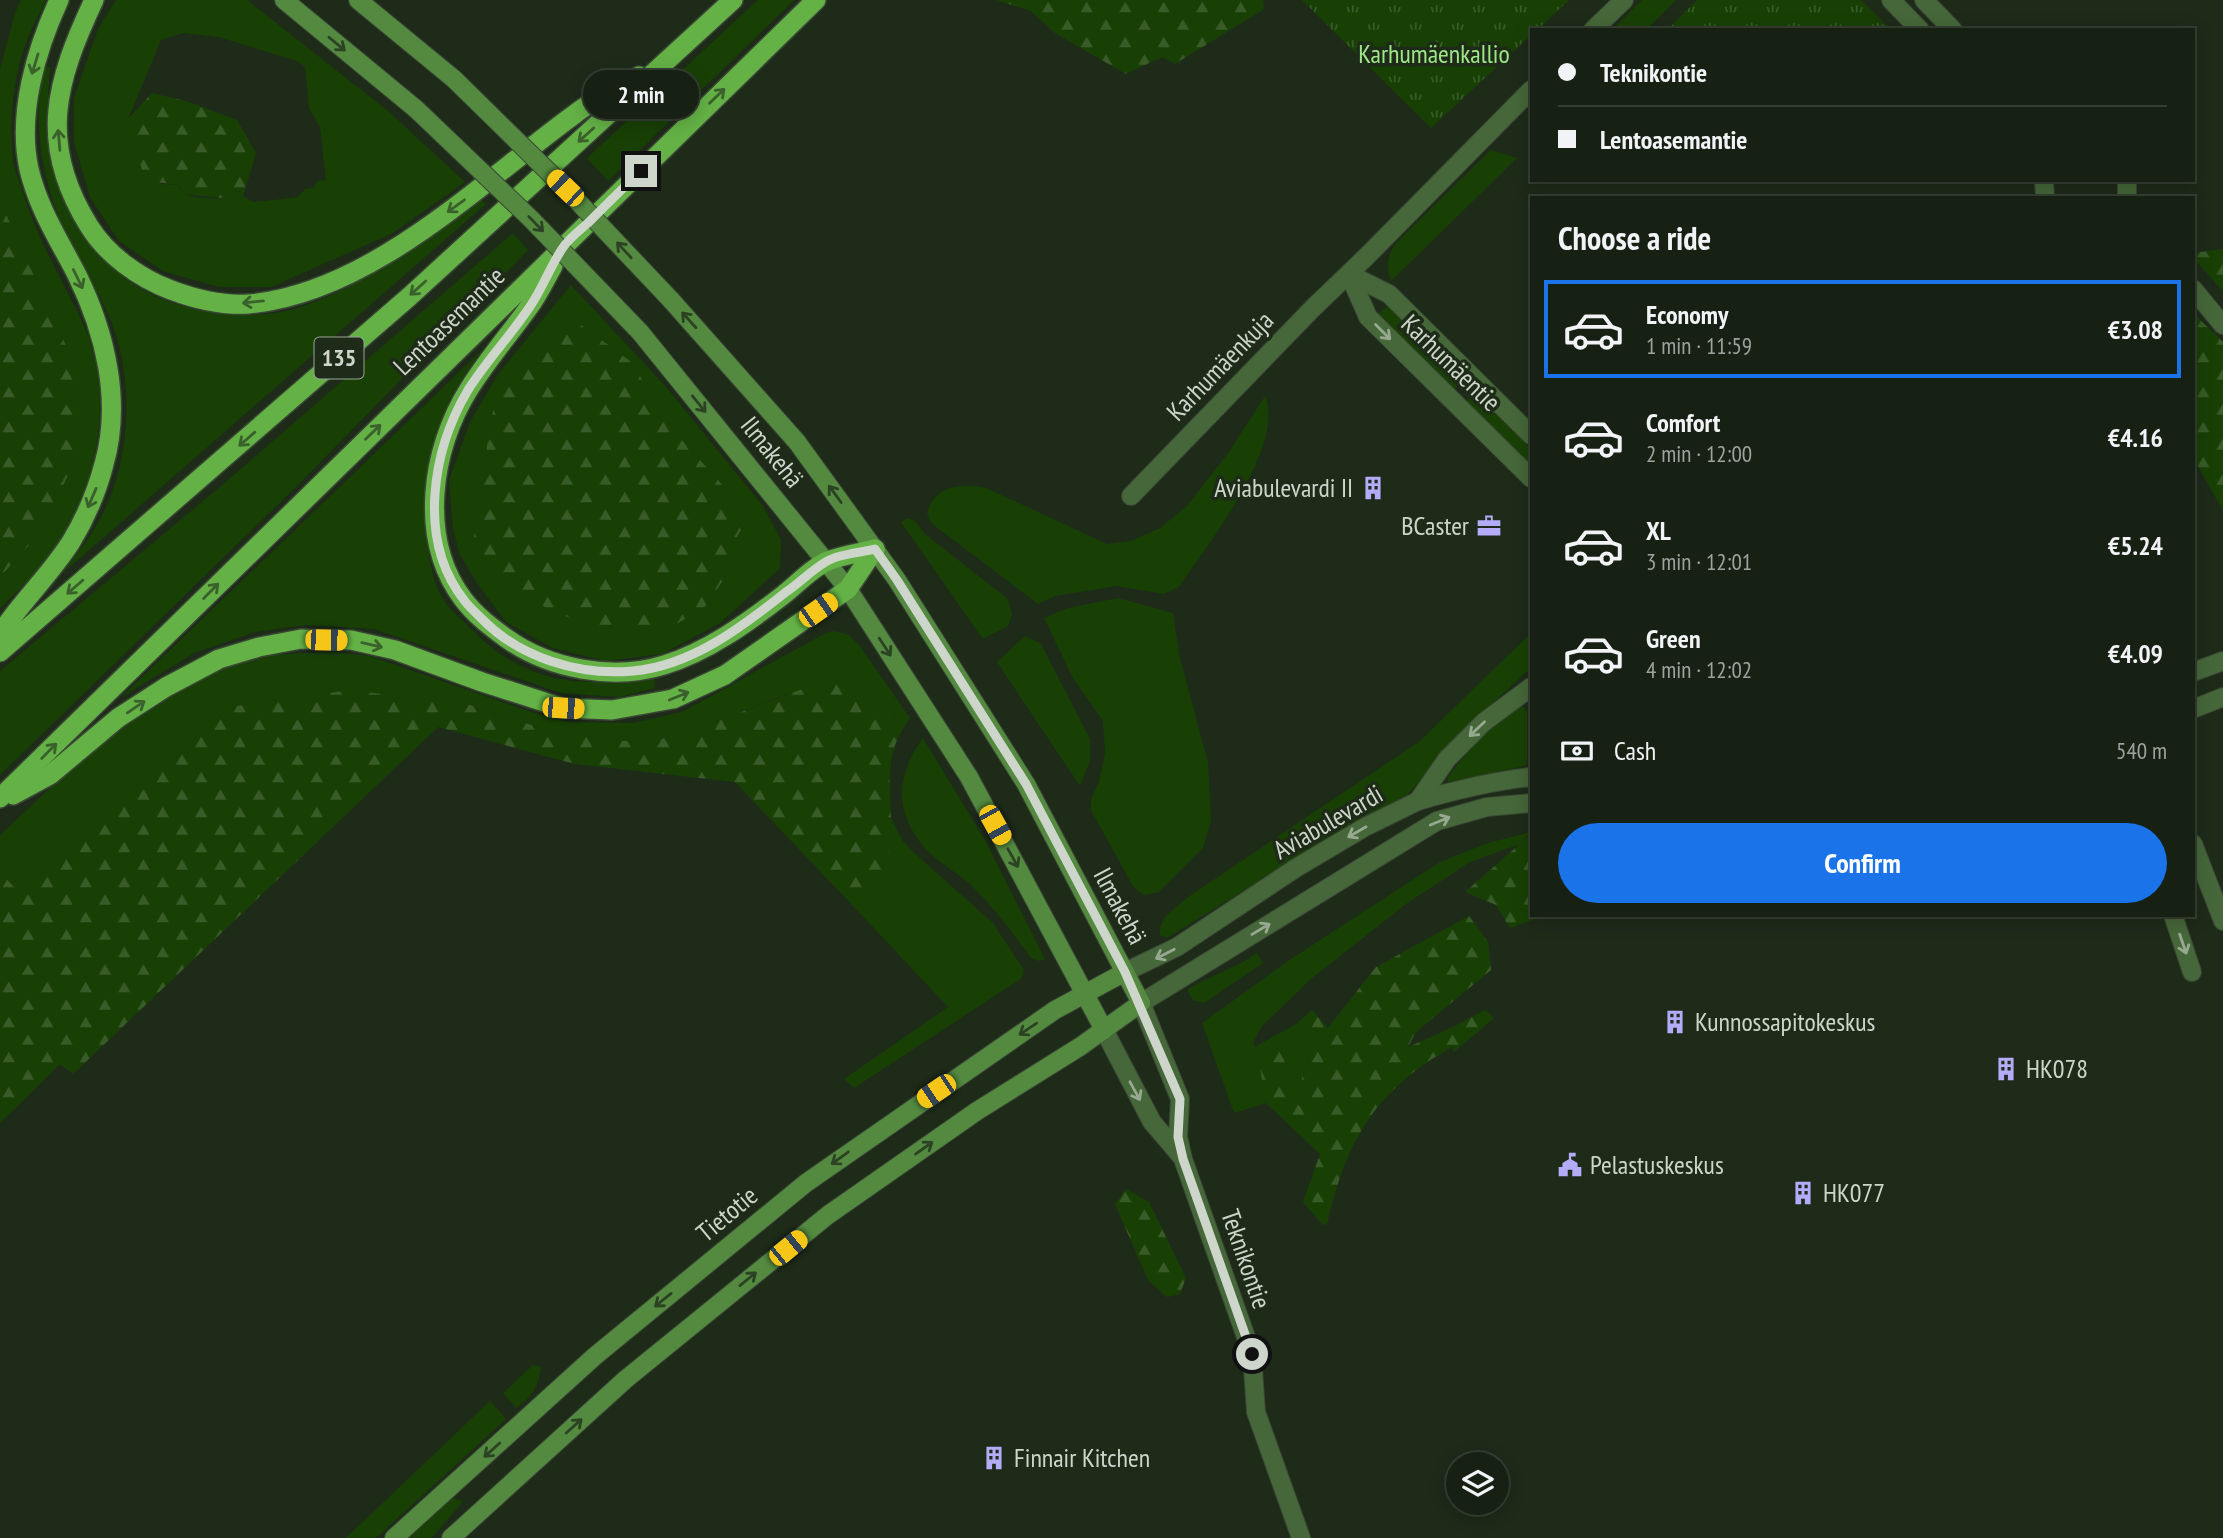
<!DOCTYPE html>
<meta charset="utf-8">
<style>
body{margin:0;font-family:"PT Sans Narrow",sans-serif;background:#232d21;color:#f1f3f6;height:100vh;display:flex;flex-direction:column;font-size:26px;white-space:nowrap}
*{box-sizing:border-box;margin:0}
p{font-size:23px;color:#9ea3a0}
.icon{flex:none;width:38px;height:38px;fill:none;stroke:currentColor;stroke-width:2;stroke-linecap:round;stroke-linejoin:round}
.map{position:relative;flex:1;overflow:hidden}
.sheet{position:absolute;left:1530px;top:196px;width:665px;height:721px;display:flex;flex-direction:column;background:#162013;border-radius:0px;box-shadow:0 4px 18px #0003,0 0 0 2px #353e33}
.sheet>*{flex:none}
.guide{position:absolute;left:1530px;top:28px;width:665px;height:154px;border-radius:0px;box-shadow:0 4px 18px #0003,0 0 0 2px #353e33;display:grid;align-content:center;height:154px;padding:0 28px;background:#162013}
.tools{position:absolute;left:1446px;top:1452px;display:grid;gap:14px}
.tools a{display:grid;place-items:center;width:63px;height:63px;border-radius:50%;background:#162013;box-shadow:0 4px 18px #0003,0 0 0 2px #353e33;font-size:35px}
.end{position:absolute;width:32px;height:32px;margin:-16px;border:9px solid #ced6cb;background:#111;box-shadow:0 0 0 4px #111}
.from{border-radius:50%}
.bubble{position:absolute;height:49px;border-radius:24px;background:#162013;box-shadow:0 4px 18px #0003,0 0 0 2px #353e33;font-size:23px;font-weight:700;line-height:49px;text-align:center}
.car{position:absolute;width:21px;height:42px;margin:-21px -10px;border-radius:9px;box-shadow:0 0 5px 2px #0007;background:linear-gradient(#f5c518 24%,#345 0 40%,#f5c518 0 76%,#345 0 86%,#f5c518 0)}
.guide b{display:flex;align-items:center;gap:24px;height:66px;font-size:26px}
.guide b+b{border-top:2px solid #353e33}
.guide i{width:18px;height:18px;background:#f1f3f6}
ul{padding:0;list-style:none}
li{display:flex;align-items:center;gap:21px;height:98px;margin:0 14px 10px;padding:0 14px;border:4px solid transparent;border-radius:0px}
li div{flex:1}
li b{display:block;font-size:26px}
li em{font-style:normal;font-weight:700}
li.active{border-color:#1a73e8}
li>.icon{width:63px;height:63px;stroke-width:1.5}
h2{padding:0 28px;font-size:32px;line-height:84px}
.pay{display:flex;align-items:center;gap:18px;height:77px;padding:0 28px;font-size:26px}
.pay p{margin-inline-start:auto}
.cta{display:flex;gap:14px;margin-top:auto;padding:14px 28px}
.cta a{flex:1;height:80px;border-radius:42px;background:#1a73e8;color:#fff;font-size:28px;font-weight:700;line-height:80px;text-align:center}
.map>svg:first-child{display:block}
.green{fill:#184005;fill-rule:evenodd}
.forest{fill:url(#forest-firs)}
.park{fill:url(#park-tufts)}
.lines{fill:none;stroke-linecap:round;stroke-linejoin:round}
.minor-casing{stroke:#3a4635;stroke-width:20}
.tertiary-casing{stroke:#3a4635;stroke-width:20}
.secondary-casing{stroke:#3a4635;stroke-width:20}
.trunk-casing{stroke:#3a4635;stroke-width:22}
.minor{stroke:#456739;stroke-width:18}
.tertiary{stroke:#456739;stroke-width:18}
.secondary{stroke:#548a40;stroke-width:18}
.trunk{stroke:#64b246;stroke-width:19}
.secondary-bridge-casing{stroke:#3a4635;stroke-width:20;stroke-linecap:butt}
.secondary-bridge{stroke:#548a40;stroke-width:18}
.oneway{stroke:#2c4323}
.oneway2{stroke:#3a612b}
.oneway3{stroke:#97aa91}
.route{stroke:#ced6cb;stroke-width:9}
.labels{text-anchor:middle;stroke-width:7;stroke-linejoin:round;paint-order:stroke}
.shield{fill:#1e2b19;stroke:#99a396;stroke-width:2}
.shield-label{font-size:24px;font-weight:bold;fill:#ced6cb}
.park-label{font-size:26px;fill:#9fe786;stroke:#1e2b19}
.street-label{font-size:26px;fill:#ced6cb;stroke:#1e2b19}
.poi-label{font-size:26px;fill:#ced6cb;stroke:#1e2b19;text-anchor:start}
</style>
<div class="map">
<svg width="2223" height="1538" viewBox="0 0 2223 1538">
<defs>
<pattern id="forest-firs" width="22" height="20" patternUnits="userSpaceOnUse" patternTransform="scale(1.75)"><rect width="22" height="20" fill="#184005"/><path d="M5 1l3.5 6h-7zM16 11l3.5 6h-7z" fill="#385b28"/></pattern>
<pattern id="park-tufts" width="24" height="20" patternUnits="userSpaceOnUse" patternTransform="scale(1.75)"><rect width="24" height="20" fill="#184005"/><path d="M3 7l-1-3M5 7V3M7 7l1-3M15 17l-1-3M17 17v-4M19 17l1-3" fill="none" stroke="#385b28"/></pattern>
</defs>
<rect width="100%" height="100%" fill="#1e2b19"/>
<!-- green -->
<g class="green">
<path d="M21,0H46C40,14 31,28 26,43C13,78 9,121 13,158C13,168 19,179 22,189C36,236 59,275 81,319C114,387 101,473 62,537C46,563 22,587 0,608V577L42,531L74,363L0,201V69L15,13Z"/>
<path d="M116,0H247L388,111L465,182L393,233L271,287H219L163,271L119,241L90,197L74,143V98L98,29ZM183,33L219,37L297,61L305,67L309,108L320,127L326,180L317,181L314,188L305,189L298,197L274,200L253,202L243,196C231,199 197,200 185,194C182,192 180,188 178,185L161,184L132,134L129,117L161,40Z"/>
<polygon points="758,0 794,0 608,181 587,158"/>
<polygon points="1642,0 1676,0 1646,30 1612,30"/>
<path d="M43,65L50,68C48,98 45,129 52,158C56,174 68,191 76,206C85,222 92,243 103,257C142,307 235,326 294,309C364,288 423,241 481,200L486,204L64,572C74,557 86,543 95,528C132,467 137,377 107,312C96,288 82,265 70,241C42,186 32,126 43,65Z"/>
<path d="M1491,150L1517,158L1391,281C1386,266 1387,257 1396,243Z"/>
<polygon points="513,233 528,250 296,487 0,775 0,671 221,486"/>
<path d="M571,285L667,388L763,506L781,540L780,568L720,623L662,654L605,661L553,648L506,622L477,583L460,555L453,529L449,480L471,420L499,373ZM656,402L682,440L727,490L741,530L727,554L722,582L704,608L673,626L477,500L485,478Z"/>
<polygon points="1388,305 1463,379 1454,389 1379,314"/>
<path d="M481,351C472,366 460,380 452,396C441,417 424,475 424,499C423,515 426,531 428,547C430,564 434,587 445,602C452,612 463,620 471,629C526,685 581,688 654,677L655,688L620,697L561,693L374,629L305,625L255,632L194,653L120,698Z"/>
<polygon points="1475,392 1531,449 1531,467 1466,402"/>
<path d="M1265,396C1286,446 1207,545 1179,587L1164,594L1117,586L1055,596L1038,604L931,523L927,513C935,485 959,484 984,487L1107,544L1131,541L1160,528L1187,506L1229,452Z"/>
<polygon points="908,518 915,521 925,534 1008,599 1012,615 1008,626 983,639 901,522"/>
<polygon points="1118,598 1173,613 1179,654 1208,763 1211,821 1203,848 1159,892 1144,895 1134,888 1091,810 1091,799 1099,782 1105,754 1103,721 1073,678 1044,618 1068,608"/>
<polygon points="834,631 849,635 859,645 910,718 904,727 880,703 788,694 693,730 653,741 620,741 547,730 470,705 350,690 230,707 23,898 0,872 0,835 92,749 114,734 173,695 230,664 265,655 334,652 370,656 525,710 567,722 633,723 682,712 826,633"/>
<path d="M1531,633V668L1443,749L1421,780L1406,796L1361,818L1167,938L1160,935C1157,918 1179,905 1191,895L1420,741Z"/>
<polygon points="1025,636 1041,644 1090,739 1090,761 1080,786 997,662"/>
<polygon points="1516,705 1523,706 1527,712 1527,762 1525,766 1448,782 1448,777 1479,737"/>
<path d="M923,738L986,842L1045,959L1039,961L1031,958C1013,933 995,909 973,887C958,872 936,862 923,846C893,809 897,774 923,738Z"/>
<path d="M891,818L902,840L912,851L993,923L1024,970L1022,978L854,1088L844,1079L948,1007L856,909C879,880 889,855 891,818Z"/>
<polygon points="1531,832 1520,844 1470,862 1406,904 1311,979 1261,1027 1253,1043 1255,1047 1296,1024 1313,1045 1297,1093 1289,1089 1281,1041 1260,1069 1266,1103 1234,1113 1202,1023 1291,959 1440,862 1488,843"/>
<path d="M1257,953L1263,963L1204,1003L1193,1000L1187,990C1209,975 1236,969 1257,953Z"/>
<path d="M533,1365L541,1367C539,1386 531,1398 516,1408L503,1393Z"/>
<polygon points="490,1401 506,1419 376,1538 346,1538"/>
<polygon points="452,1498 463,1501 432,1538 409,1538"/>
</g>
<!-- forest -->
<g class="forest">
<polygon points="996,0 1263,0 1264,9 1175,64 1162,57 1126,74 1055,33 1031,11"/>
<polygon points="152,93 189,102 237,120 256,153 243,196 231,199 185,194 178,185 156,182 156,178 142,170 139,159 143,156 132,134 129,118"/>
<polygon points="0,201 74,363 81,416 75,460 42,531 0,577"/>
<polygon points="2223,249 2223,291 2193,258 2193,253"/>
<polygon points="2193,313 2223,342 2223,510 2193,458"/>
<polygon points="577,322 630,361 682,440 727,490 741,530 727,554 722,582 704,608 673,626 637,634 591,626 550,610 497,577 474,538 477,500 485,478 488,430 499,389 542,337"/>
<path d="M840,675L880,703L904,727C875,773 902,817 885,864C879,881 867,895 856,909L735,782L575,764L438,727L73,1074L60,1064L0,1123V872L23,897L230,707L350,690L470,705L547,730L620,741H653L693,730Z"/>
<polygon points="1531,834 1531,915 1546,915 1510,928 1496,905 1465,892"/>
<path d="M1469,916L1488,942L1491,970L1416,1032L1408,1047L1449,1029L1485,1010L1494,1018L1454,1052L1452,1047C1375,1090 1346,1141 1327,1225L1322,1224L1303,1202L1320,1154L1266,1103L1260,1069L1281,1040L1289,1088L1297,1093L1313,1045L1296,1024L1312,1010L1328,1028L1376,967Z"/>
<polygon points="1126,1189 1149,1202 1186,1278 1180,1294 1167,1297 1148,1280 1115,1204"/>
</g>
<!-- park -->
<g class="park">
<polygon points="1302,0 1569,0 1537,30 1531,30 1531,35 1431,128"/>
<polygon points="1697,0 1861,0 1891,30 1667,30"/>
</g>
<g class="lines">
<!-- minor casing -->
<g class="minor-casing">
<g id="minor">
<polyline points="1891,0 1920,30"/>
<polyline points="1924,0 1953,30"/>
<polyline points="1593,30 1624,0"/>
<polyline points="1349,274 1368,317 1531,478"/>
<polyline points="1349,274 1389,294 1531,435"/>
<polyline points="2193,289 2223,325"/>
<polyline points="1131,496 1313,308 1367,256 1531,90"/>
<polyline points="2193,844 2223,921"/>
<polyline points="2173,915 2192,972"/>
<polyline points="1141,1003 1180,1099 1178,1137 1183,1159 1252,1354 1256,1412 1301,1538"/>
<polyline points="1104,1030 1152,1122 1181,1156"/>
</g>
</g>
<!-- tertiary casing -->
<g class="tertiary-casing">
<g id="tertiary">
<polyline points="2044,180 2045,198"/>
<polyline points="2127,198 2127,180"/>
<polyline points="2193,672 2223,661"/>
<polyline points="2193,709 2223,697"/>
<path d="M1418,801C1456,790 1492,781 1531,777"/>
<polyline points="1125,972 1177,947 1296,868 1365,827 1418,801 1447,759 1484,722 1531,687"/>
<polyline points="1141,1003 1437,821 1487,807 1531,803"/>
</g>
</g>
<!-- secondary casing -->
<g class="secondary-casing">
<g id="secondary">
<polyline points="284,0 416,109"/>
<polyline points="358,0 454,79"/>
<polyline points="640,332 848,589 969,777 1104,1030"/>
<polyline points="394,1538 595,1356 806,1183 1055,1010 1125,972"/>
<polyline points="451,1538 626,1379 828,1215 977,1111 1081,1046 1141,1003 1026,784 897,580 797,442 671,300"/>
</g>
</g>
<!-- trunk casing -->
<g class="trunk-casing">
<g id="trunk">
<path d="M94,0C56,81 37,143 89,226C107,255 139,278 171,290C195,299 222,306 249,304C371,293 480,183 575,114C594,99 618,88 639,76"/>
<path d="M553,266C545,280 538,295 529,307C509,335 487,360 469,389C431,449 418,539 463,599C475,615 491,627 506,638C549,669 613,681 664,665C707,652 747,623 782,596C795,586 814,566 828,561C843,555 860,553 875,549"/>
<path d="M0,634C21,602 50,575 71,542C85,519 97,491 104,464C122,401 105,332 77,275C59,240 38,208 29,169C17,114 36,50 59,0"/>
<polyline points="0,652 410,296 733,0"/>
<polyline points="13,795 50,775 118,718 166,687 219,659 259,647 301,639 351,640 395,650 482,682 563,708 612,710 673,699 725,675 848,589 875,549"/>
<polyline points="0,798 816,0"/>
</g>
</g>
<!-- minor -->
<use href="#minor" class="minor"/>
<!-- tertiary -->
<use href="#tertiary" class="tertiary"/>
<!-- secondary -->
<use href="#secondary" class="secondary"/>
<!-- trunk -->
<use href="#trunk" class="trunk"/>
<!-- secondary-bridge casing -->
<g class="secondary-bridge-casing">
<g id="secondary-bridge">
<polyline points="454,79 565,188 671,300"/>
<polyline points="416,109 531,219 640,332"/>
</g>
</g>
<!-- secondary-bridge -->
<use href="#secondary-bridge" class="secondary-bridge"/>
</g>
<!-- one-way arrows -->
<defs><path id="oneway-shaft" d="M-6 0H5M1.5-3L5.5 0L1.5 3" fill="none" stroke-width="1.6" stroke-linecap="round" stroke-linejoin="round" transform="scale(1.75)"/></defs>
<g class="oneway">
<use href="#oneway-shaft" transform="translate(337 44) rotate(40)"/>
<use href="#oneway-shaft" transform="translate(536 224) rotate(46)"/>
<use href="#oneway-shaft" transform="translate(624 250) rotate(-133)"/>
<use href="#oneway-shaft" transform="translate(689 320) rotate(-132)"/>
<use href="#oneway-shaft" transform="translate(699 404) rotate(51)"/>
<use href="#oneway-shaft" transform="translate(835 494) rotate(-126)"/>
<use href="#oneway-shaft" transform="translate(885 647) rotate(57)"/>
<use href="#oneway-shaft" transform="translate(1013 858) rotate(61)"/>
<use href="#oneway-shaft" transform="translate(1028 1029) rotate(146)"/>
<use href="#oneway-shaft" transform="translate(924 1148) rotate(-35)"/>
<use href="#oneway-shaft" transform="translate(840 1158) rotate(144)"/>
<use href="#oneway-shaft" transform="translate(748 1279) rotate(-39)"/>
<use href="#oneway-shaft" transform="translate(663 1300) rotate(141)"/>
<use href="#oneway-shaft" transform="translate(574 1426) rotate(-42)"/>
<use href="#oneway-shaft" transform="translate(492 1450) rotate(138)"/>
</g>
<g class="oneway2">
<use href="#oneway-shaft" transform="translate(35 64) rotate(107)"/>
<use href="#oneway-shaft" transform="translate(717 96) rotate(-44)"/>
<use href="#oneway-shaft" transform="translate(586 135) rotate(138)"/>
<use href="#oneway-shaft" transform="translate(59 140) rotate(-95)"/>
<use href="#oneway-shaft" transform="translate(456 206) rotate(144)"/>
<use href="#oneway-shaft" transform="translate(78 279) rotate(64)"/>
<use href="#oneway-shaft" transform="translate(418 288) rotate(138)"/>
<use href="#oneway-shaft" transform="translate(253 302) rotate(174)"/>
<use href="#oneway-shaft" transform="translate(373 432) rotate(-44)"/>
<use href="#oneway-shaft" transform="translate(247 439) rotate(139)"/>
<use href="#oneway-shaft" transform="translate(92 498) rotate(113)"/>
<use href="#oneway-shaft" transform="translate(75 587) rotate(139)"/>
<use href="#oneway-shaft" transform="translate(211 591) rotate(-45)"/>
<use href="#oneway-shaft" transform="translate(372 645) rotate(13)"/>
<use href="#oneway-shaft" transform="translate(679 696) rotate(-22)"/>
<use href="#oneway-shaft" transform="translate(136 707) rotate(-34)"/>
<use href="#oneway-shaft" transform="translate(49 751) rotate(-45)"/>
</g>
<g class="oneway3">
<use href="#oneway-shaft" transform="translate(1383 332) rotate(45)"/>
<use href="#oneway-shaft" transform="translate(1477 729) rotate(136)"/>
<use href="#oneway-shaft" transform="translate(1440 821) rotate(-22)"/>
<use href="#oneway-shaft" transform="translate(1357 832) rotate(150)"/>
<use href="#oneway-shaft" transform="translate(1261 929) rotate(-31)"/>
<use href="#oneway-shaft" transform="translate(2183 944) rotate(71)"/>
<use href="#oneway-shaft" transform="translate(1165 954) rotate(153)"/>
<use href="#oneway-shaft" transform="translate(1135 1091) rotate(61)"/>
</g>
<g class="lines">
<!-- route -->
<path class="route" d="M641,171C623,188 606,205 588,223C579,231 568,239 562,249C550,267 543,287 531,305C512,334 487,360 468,390C432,451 417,540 464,600C469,607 476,613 482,619C520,658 580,676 633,671C691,666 742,627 786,592C799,583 811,571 824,563C837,554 859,553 875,549L897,580L1026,784L1125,972L1180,1099L1178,1137L1183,1159L1252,1354"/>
</g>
<!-- icons -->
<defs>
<g id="building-bare" transform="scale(1.89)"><path d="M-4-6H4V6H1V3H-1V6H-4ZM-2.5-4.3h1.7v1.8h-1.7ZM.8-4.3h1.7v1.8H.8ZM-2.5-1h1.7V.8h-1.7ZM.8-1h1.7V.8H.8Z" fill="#b4acf9" stroke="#1e2b19" stroke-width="2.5" paint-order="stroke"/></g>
<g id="office-bare" transform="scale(1.89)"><path d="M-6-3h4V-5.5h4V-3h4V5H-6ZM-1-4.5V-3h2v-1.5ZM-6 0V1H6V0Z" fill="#b4acf9" stroke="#1e2b19" stroke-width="2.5" paint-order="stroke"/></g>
<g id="civic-bare" transform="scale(1.89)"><path d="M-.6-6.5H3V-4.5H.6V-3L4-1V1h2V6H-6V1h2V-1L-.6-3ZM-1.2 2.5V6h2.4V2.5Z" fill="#b4acf9" stroke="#1e2b19" stroke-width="2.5" paint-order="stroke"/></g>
</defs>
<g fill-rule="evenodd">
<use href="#building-bare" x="1373" y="488"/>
<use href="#office-bare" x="1489" y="526"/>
<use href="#building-bare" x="1675" y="1022"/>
<use href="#building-bare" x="2006" y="1069"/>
<use href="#civic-bare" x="1570" y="1165"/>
<use href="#building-bare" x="1803" y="1193"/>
<use href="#building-bare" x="994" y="1458"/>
</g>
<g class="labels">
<!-- shield labels -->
<rect class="shield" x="314.5" y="337.5" width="49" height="41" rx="5"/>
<g class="shield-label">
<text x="339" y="366">135</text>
</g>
<!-- park labels -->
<g class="park-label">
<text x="1434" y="63">Karhumäenkallio</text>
</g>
<!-- street labels -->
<g class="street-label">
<text transform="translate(449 321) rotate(-44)" y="9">Lentoasemantie</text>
<text transform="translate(1451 363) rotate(44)" y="9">Karhumäentie</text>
<text transform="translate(1220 366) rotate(-46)" y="9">Karhumäenkuja</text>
<text transform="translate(772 452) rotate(51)" y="9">Ilmakehä</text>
<text transform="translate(1328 822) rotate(-30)" y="9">Aviabulevardi</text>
<text transform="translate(1120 906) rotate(62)" y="9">Ilmakehä</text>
<text transform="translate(727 1214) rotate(-40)" y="9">Tietotie</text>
<text transform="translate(1246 1259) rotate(71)" y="9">Teknikontie</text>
</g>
<!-- poi labels -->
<g class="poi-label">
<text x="1353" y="497" text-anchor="end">Aviabulevardi II</text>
<text x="1469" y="535" text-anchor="end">BCaster</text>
<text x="1695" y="1031">Kunnossapitokeskus</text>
<text x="2026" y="1078">HK078</text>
<text x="1590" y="1174">Pelastuskeskus</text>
<text x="1823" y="1202">HK077</text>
<text x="1014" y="1467">Finnair Kitchen</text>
</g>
</g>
</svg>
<div class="tools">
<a><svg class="icon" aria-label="layers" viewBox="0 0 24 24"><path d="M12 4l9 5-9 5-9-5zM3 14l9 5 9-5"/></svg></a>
</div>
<i class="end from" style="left:1252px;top:1354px"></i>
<i class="end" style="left:641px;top:171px"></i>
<div class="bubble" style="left:583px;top:70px;width:116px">2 min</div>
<i class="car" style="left:565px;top:188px;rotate:314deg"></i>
<i class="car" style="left:818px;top:610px;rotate:55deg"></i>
<i class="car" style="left:326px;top:640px;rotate:91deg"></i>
<i class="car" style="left:563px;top:708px;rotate:93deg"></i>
<i class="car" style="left:995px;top:825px;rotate:151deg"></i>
<i class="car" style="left:936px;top:1091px;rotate:236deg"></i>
<i class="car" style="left:788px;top:1248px;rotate:51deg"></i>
<div class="guide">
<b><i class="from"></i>Teknikontie</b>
<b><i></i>Lentoasemantie</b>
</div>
<section class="sheet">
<h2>Choose a ride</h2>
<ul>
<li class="active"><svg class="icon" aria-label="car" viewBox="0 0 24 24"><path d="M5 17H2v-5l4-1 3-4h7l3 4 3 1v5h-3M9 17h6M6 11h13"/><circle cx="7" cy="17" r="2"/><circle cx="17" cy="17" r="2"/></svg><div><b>Economy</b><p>1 min · 11:59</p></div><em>€3.08</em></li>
<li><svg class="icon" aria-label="car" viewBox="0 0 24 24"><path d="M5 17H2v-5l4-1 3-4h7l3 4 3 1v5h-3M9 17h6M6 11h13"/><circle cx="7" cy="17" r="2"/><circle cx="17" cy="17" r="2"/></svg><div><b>Comfort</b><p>2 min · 12:00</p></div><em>€4.16</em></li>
<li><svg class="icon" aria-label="car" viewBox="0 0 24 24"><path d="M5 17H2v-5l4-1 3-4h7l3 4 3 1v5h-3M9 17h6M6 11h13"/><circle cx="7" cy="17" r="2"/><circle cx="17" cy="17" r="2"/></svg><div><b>XL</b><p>3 min · 12:01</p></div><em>€5.24</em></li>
<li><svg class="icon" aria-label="car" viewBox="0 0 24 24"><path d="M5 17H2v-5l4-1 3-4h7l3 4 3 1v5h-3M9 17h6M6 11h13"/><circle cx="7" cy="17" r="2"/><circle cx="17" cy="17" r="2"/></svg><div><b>Green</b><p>4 min · 12:02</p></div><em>€4.09</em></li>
</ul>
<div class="pay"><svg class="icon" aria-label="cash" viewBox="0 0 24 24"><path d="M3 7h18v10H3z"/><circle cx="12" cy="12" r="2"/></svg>Cash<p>540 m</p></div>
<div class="cta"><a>Confirm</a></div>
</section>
</div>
